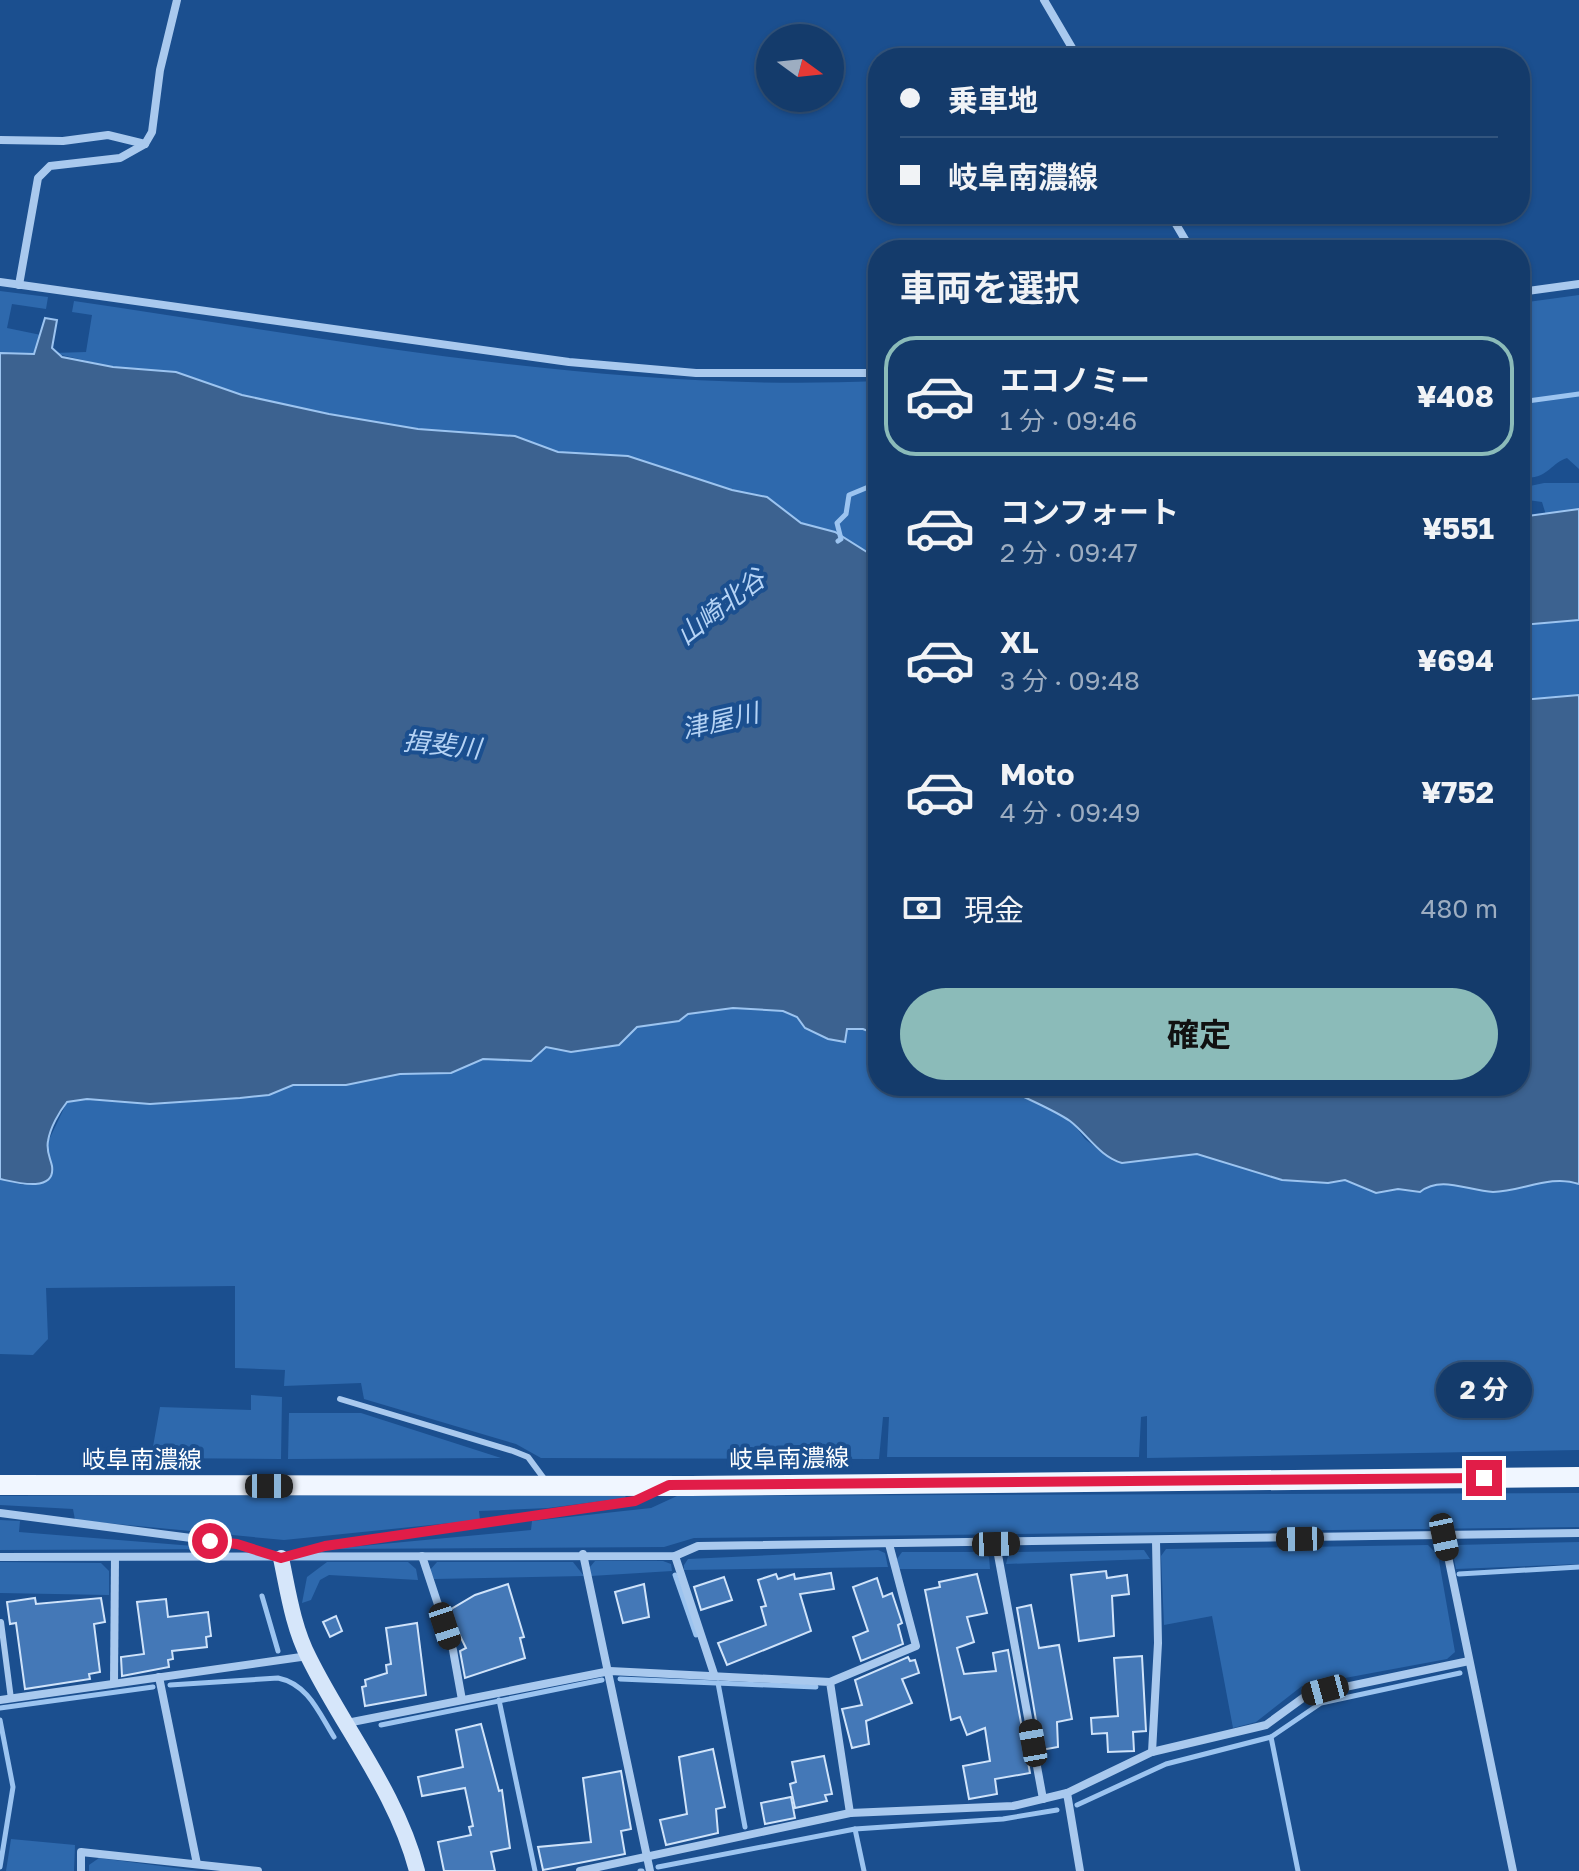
<!DOCTYPE html>
<html lang="ja">
<meta charset="utf-8">
<style>
body{margin:0;font-family:"Golos Text","Noto Sans JP",sans-serif;background:#214673;color:#f1f3f6;height:100vh;display:flex;flex-direction:column;font-size:30px;white-space:nowrap}
*{box-sizing:border-box;margin:0}
p{font-size:26px;color:#9dadc1}
.icon{flex:none;width:44px;height:44px;fill:none;stroke:currentColor;stroke-width:2;stroke-linecap:round;stroke-linejoin:round}
.map{position:relative;flex:1;overflow:hidden}
.sheet{position:absolute;left:868px;top:240px;width:662px;height:856px;display:flex;flex-direction:column;background:#143b6b;border-radius:32px;box-shadow:0 2px 6px #0004,0 0 0 2px #33557e}
.sheet>*{flex:none}
.banner{position:absolute;left:868px;top:48px;width:662px;height:176px;border-radius:32px;box-shadow:0 2px 6px #0004,0 0 0 2px #33557e;display:grid;align-content:center;height:176px;padding:0 32px;background:#143b6b}
.needle{width:52px;rotate:105deg}
.fabs{position:absolute;left:756px;top:24px;display:grid;gap:16px}
.fabs a{display:grid;place-items:center;width:88px;height:88px;border-radius:50%;background:#143b6b;box-shadow:0 2px 6px #0004,0 0 0 2px #33557e;font-size:40px}
.end{position:absolute;width:36px;height:36px;margin:-18px;border:10px solid #e11d48;background:#fff;box-shadow:0 0 0 4px #fff}
.from{border-radius:50%}
.bubble{position:absolute;height:56px;border-radius:28px;background:#143b6b;box-shadow:0 2px 6px #0004,0 0 0 2px #33557e;font-size:26px;font-weight:700;line-height:56px;text-align:center}
.car{position:absolute;width:24px;height:48px;margin:-24px -12px;border-radius:10px;box-shadow:0 0 6px 2px #0007;background:linear-gradient(#222 24%,#8ab4d8 0 40%,#222 0 76%,#8ab4d8 0 86%,#222 0)}
.banner b{display:flex;align-items:center;gap:28px;height:76px;font-size:30px}
.banner b+b{border-top:2px solid #33557e}
.banner i{width:20px;height:20px;background:#f1f3f6}
ul{padding:0;list-style:none}
li{display:flex;align-items:center;gap:24px;height:120px;margin:0 16px 12px;padding:0 16px;border:4px solid transparent;border-radius:32px}
li div{flex:1}
li b{display:block;font-size:30px}
li em{font-style:normal;font-weight:700}
li.selected{border-color:#8bbbb9}
li>.icon{width:72px;height:72px;stroke-width:1.5}
h2{padding:0 32px;font-size:36px;line-height:96px}
.pay{display:flex;align-items:center;gap:20px;height:88px;padding:0 32px;font-size:30px}
.pay p{margin-inline-start:auto}
.cta{display:flex;gap:16px;margin-top:auto;padding:16px 32px}
.cta a{flex:1;height:92px;border-radius:48px;background:#8bbbb9;color:#111;font-size:32px;font-weight:700;line-height:92px;text-align:center}
.map>svg:first-child{display:block}
.green{fill:#2e69ad}
.water{fill:#3c6290;stroke:#9cc4f0;stroke-width:2}
.lines{fill:none;stroke-linecap:round;stroke-linejoin:round}
.stream{stroke:#9cc4f0;stroke-width:5}
.building{fill:#4478b7;stroke:#cfe3fa;stroke-width:2}
.lane{stroke:#a9c9ee;stroke-width:6}
.street{stroke:#a9c9ee;stroke-width:8}
.secondary{stroke:#d6e6fa;stroke-width:16}
.primary{stroke:#f0f6ff;stroke-width:20}
.route{stroke:#e11d48;stroke-width:10}
.labels{text-anchor:middle;stroke-width:8;stroke-linejoin:round;paint-order:stroke}
.street-label{font-size:24px;fill:#fff;stroke:#1b4f8f}
.water-label{font-size:26px;font-style:italic;fill:#b5d3f5;stroke:#1b4f8f}
</style>
<div class="map">
<svg width="1579" height="1871" viewBox="0 0 1579 1871">
<rect width="100%" height="100%" fill="#1b4f8f"/>
<!-- green -->
<g class="green">
<polygon points="0,291 48,297 46,309 12,304 7,328 41,335 37,351 30,356 0,353"/>
<path d="M1579,295V469L1567,458C1550,463 1548,481 1520,477V303Z"/>
<path d="M74,301C341,340 608,393 878,381V559L835,532L801,523L767,497L732,490L628,456L558,452L515,436L418,429L329,414L242,395L176,372L113,367L53,353L86,352L92,315L72,312Z"/>
<polygon points="1544,483 1579,483 1579,509 1546,515 1542,502 1520,499 1520,488"/>
<polygon points="1579,620 1579,695 1520,700 1520,625"/>
<path d="M733,1008L783,1011L797,1017L805,1028L845,1042L846,1029H863L878,1035V1086L1007,1089L1072,1122L1085,1139L1113,1161L1122,1163L1197,1154L1282,1180L1328,1183L1345,1180L1377,1193L1398,1189L1420,1192C1441,1175 1468,1191 1493,1192C1521,1192 1550,1174 1579,1184V1450L1147,1458V1416L1141,1417L1139,1457H887L889,1417H883L879,1459L541,1458L516,1444L364,1399L361,1383L284,1386L285,1370L235,1368V1286L46,1288L48,1339L33,1355L0,1354V1179L23,1185L52,1168L47,1144L67,1102L87,1099L150,1104L240,1098L269,1095L293,1085H346L400,1074L451,1073L483,1059L531,1061L546,1047L570,1052L619,1045L637,1027L679,1021L688,1014Z"/>
<polygon points="251,1395 282,1397 281,1459 151,1458 160,1407 251,1410"/>
<polygon points="289,1413 361,1413 501,1458 288,1459"/>
<polygon points="1579,1493 1579,1527 694,1538 664,1547 329,1549 531,1530 532,1521 651,1508 677,1496"/>
<polygon points="625,1495 626,1498 548,1508 479,1511 480,1520 284,1540 75,1520 73,1509 0,1505 0,1496"/>
<polygon points="0,1520 20,1521 19,1532 231,1549 0,1550"/>
<polygon points="1579,1542 1579,1564 1456,1569 1452,1549 1457,1545"/>
<polygon points="1428,1545 1438,1555 1455,1652 1447,1659 1302,1686 1256,1722 1233,1728 1212,1616 1164,1625 1161,1556 1166,1549"/>
<polygon points="878,1550 885,1553 888,1567 684,1570 684,1565 688,1559"/>
<polygon points="1144,1550 1150,1559 1006,1564 1009,1552"/>
<polygon points="902,1552 980,1552 989,1557 990,1569 899,1569 897,1559"/>
<polygon points="595,1561 663,1561 671,1564 672,1571 591,1576 590,1567"/>
<polygon points="0,1562 101,1563 109,1571 109,1595 0,1593"/>
<polygon points="327,1562 408,1562 416,1569 418,1580 329,1575 320,1580 311,1600 302,1603 307,1577"/>
<polygon points="437,1562 573,1562 584,1576 434,1579 430,1570"/>
<polygon points="11,1839 75,1845 74,1871 6,1871"/>
<polygon points="99,1858 199,1871 89,1871 89,1865"/>
</g>
<!-- water -->
<g class="water">
<path d="M45,318L57,320L52,348L62,357L113,367L176,372L242,395L329,414L418,429L515,436L558,452L628,456L732,490L767,497L801,523L835,532L878,559V1035L863,1029H847L845,1042L828,1039L805,1028L797,1017L783,1011L733,1008L688,1014L679,1021L637,1027L619,1045L571,1052L546,1047L531,1061L483,1059L451,1073L400,1074L346,1085H293L269,1095L240,1098L150,1104L87,1099L67,1102C59,1112 50,1128 48,1141C46,1151 50,1157 52,1166C56,1194 14,1182 0,1179V353L34,354Z"/>
<polygon points="1579,509 1579,620 1520,625 1520,517"/>
<path d="M1579,695V1184C1550,1174 1521,1192 1493,1192C1468,1191 1441,1175 1420,1192L1398,1189L1376,1193L1345,1180L1328,1183L1282,1180L1197,1154L1122,1163C1100,1157 1087,1134 1070,1121C1057,1112 1013,1091 997,1086H1520V700Z"/>
</g>
<g class="lines">
<!-- stream -->
<g class="stream">
<polyline points="1520,402 1579,394"/>
<polyline points="838,541 841,539 837,523 846,514 849,495 878,483"/>
<polyline points="1459,1574 1579,1567"/>
<polyline points="675,1575 696,1635"/>
<polyline points="262,1596 278,1651"/>
<polyline points="620,1679 816,1687"/>
<polyline points="718,1683 745,1827"/>
<path d="M170,1685L278,1678C308,1684 319,1713 334,1737"/>
<polyline points="499,1700 535,1871"/>
<polyline points="0,1708 153,1687"/>
<polyline points="0,1720 13,1787 0,1867"/>
<polyline points="381,1725 602,1680"/>
<polyline points="1271,1737 1298,1871"/>
<polyline points="1077,1805 1166,1764 1271,1737 1321,1703 1460,1673"/>
<polyline points="855,1829 864,1871"/>
<polyline points="658,1867 855,1829 1003,1819 1057,1810"/>
<polyline points="640,1871 642,1871"/>
</g>
</g>
<!-- building -->
<g class="building">
<polygon points="1106,1571 1107,1578 1127,1575 1129,1594 1112,1596 1114,1636 1079,1641 1071,1575"/>
<polygon points="831,1573 834,1589 800,1594 811,1631 727,1665 718,1643 766,1625 761,1607 766,1606 758,1580 776,1574 778,1579 794,1574 795,1579"/>
<polygon points="977,1574 987,1613 967,1617 974,1642 957,1648 964,1674 996,1671 993,1653 1008,1650 1030,1773 995,1779 997,1794 969,1799 963,1766 990,1761 985,1728 967,1735 960,1717 951,1720 925,1590 940,1587 939,1582"/>
<polygon points="724,1577 732,1600 701,1610 694,1587"/>
<polygon points="877,1578 883,1597 892,1593 902,1623 898,1625 903,1644 861,1661 853,1637 868,1631 853,1587"/>
<polygon points="508,1584 524,1637 520,1638 525,1658 465,1678 460,1651 466,1648 448,1611 475,1595"/>
<polygon points="644,1584 649,1617 623,1623 615,1592"/>
<polygon points="35,1598 36,1604 101,1598 105,1622 94,1624 100,1672 89,1674 90,1679 25,1689 16,1623 10,1624 7,1602"/>
<polygon points="166,1599 168,1617 208,1612 211,1636 206,1637 207,1647 172,1651 173,1659 168,1660 169,1667 122,1676 121,1657 144,1654 137,1602"/>
<polygon points="1031,1605 1039,1648 1059,1645 1072,1719 1057,1722 1058,1747 1041,1750 1017,1608"/>
<polygon points="336,1616 342,1631 330,1637 323,1622"/>
<polygon points="417,1623 426,1695 365,1706 362,1687 366,1686 365,1680 387,1673 386,1665 391,1664 386,1628"/>
<polygon points="1142,1656 1146,1731 1133,1732 1134,1751 1108,1752 1107,1733 1092,1734 1091,1718 1118,1716 1114,1658"/>
<polygon points="908,1657 910,1661 915,1660 919,1673 902,1679 912,1703 866,1721 869,1744 852,1748 842,1709 862,1705 855,1680"/>
<polygon points="481,1724 499,1791 502,1790 510,1848 491,1852 495,1871 444,1871 438,1842 471,1835 469,1827 473,1826 465,1788 422,1796 418,1777 463,1767 456,1730"/>
<polygon points="713,1749 725,1807 716,1809 718,1833 666,1845 660,1820 687,1814 679,1757"/>
<polygon points="824,1756 832,1794 825,1795 827,1801 795,1808 790,1784 796,1782 792,1762"/>
<polygon points="621,1771 631,1829 621,1831 625,1854 543,1870 538,1847 591,1842 583,1778"/>
<polygon points="791,1797 795,1818 765,1824 761,1803"/>
</g>
<g class="lines">
<!-- lane -->
<g class="lane">
<polyline points="340,1399 513,1451 528,1457 545,1480"/>
<polyline points="1,1622 11,1699"/>
</g>
<!-- street -->
<g class="street">
<polyline points="1044,0 1078,58"/>
<polyline points="0,140 63,141 108,135 145,144"/>
<polyline points="1170,214 1190,248"/>
<polyline points="0,282 569,362 696,373 878,373"/>
<polyline points="19,285 38,178 50,166 120,158 145,144 152,132 160,70 177,0"/>
<polyline points="1520,292 1579,284"/>
<polyline points="0,1513 237,1544 271,1555"/>
<polyline points="1444,1537 1513,1871"/>
<polyline points="996,1544 1043,1799"/>
<polyline points="296,1554 325,1546 635,1501 652,1493"/>
<polyline points="583,1554 650,1871"/>
<polyline points="422,1556 453,1650 462,1700"/>
<polyline points="675,1556 714,1674"/>
<polyline points="0,1557 675,1556 698,1546 1579,1533"/>
<polyline points="159,1677 197,1864"/>
<polyline points="830,1682 916,1646 889,1544"/>
<polyline points="114,1683 115,1557"/>
<polyline points="0,1700 308,1656"/>
<polyline points="347,1723 610,1671 830,1682 850,1813"/>
<polyline points="1152,1752 1158,1643 1156,1541"/>
<polyline points="1067,1793 1152,1752 1266,1725 1307,1695 1469,1661"/>
<polyline points="81,1871 81,1852 258,1871"/>
<polyline points="580,1871 850,1813 1013,1806 1067,1793 1080,1871"/>
</g>
<!-- secondary -->
<path class="secondary" d="M281,1558C288,1591 293,1627 309,1658C344,1729 397,1793 417,1871"/>
<!-- primary -->
<polyline class="primary" points="0,1485 691,1486 1579,1477"/>
</g>
<g class="lines">
<!-- route -->
<polyline class="route" points="210,1541 237,1544 281,1558 325,1546 635,1501 669,1485 1484,1478"/>
</g>
<g class="labels">
<!-- street labels -->
<g class="street-label">
<text transform="translate(789 1459) rotate(-1)" y="8">岐阜南濃線</text>
<text x="142" y="1468">岐阜南濃線</text>
</g>
<!-- water labels -->
<g class="water-label">
<text transform="translate(721 607) rotate(-38)" y="9">山崎北谷</text>
<text transform="translate(720 721) rotate(-13)" y="9">津屋川</text>
<text transform="translate(442 745) rotate(6)" y="9">揖斐川</text>
</g>
</g>
</svg>
<div class="fabs">
<a><svg class="needle" viewBox="-14 -14 28 28"><path d="M0-13l5 13h-10z" fill="#e53935"/><path d="M0 13l5-13h-10z" fill="#9dadc1"/></svg></a>
</div>
<i class="end from" style="left:210px;top:1541px"></i>
<i class="end" style="left:1484px;top:1478px"></i>
<div class="bubble" style="left:1436px;top:1362px;width:96px">2 分</div>
<i class="car" style="left:269px;top:1486px;rotate:90deg"></i>
<i class="car" style="left:1444px;top:1537px;rotate:168deg"></i>
<i class="car" style="left:1300px;top:1539px;rotate:269deg"></i>
<i class="car" style="left:996px;top:1544px;rotate:89deg"></i>
<i class="car" style="left:445px;top:1626px;rotate:162deg"></i>
<i class="car" style="left:1325px;top:1690px;rotate:255deg"></i>
<i class="car" style="left:1033px;top:1743px;rotate:350deg"></i>
<div class="banner">
<b><i class="from"></i>乗車地</b>
<b><i></i>岐阜南濃線</b>
</div>
<section class="sheet">
<h2>車両を選択</h2>
<ul>
<li class="selected"><svg class="icon" aria-label="car" viewBox="0 0 24 24"><path d="M5 17H2v-5l4-1 3-4h7l3 4 3 1v5h-3M9 17h6M6 11h13"/><circle cx="7" cy="17" r="2"/><circle cx="17" cy="17" r="2"/></svg><div><b>エコノミー</b><p>1 分 · 09:46</p></div><em>¥408</em></li>
<li><svg class="icon" aria-label="car" viewBox="0 0 24 24"><path d="M5 17H2v-5l4-1 3-4h7l3 4 3 1v5h-3M9 17h6M6 11h13"/><circle cx="7" cy="17" r="2"/><circle cx="17" cy="17" r="2"/></svg><div><b>コンフォート</b><p>2 分 · 09:47</p></div><em>¥551</em></li>
<li><svg class="icon" aria-label="car" viewBox="0 0 24 24"><path d="M5 17H2v-5l4-1 3-4h7l3 4 3 1v5h-3M9 17h6M6 11h13"/><circle cx="7" cy="17" r="2"/><circle cx="17" cy="17" r="2"/></svg><div><b>XL</b><p>3 分 · 09:48</p></div><em>¥694</em></li>
<li><svg class="icon" aria-label="car" viewBox="0 0 24 24"><path d="M5 17H2v-5l4-1 3-4h7l3 4 3 1v5h-3M9 17h6M6 11h13"/><circle cx="7" cy="17" r="2"/><circle cx="17" cy="17" r="2"/></svg><div><b>Moto</b><p>4 分 · 09:49</p></div><em>¥752</em></li>
</ul>
<div class="pay"><svg class="icon" aria-label="cash" viewBox="0 0 24 24"><path d="M3 7h18v10H3z"/><circle cx="12" cy="12" r="2"/></svg>現金<p>480 m</p></div>
<div class="cta"><a>確定</a></div>
</section>
</div>
